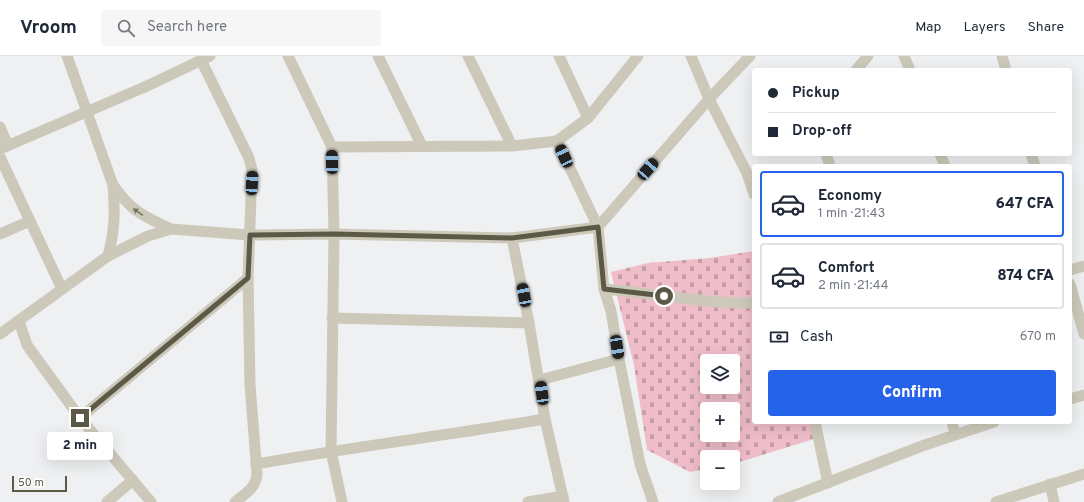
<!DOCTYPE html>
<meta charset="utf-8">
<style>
body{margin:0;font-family:Overpass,sans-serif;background:#f6f6f7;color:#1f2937;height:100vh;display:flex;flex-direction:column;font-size:15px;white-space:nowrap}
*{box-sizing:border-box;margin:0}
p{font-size:13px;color:#747a83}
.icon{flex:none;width:22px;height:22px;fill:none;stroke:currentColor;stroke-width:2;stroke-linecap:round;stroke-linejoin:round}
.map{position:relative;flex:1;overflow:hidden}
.side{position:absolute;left:752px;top:108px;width:320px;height:260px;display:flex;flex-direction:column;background:#fff;border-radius:4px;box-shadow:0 4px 16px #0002}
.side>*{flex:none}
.top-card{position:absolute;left:752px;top:12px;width:320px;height:88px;border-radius:4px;box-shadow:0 4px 16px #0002;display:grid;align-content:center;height:88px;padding:0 16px;background:#fff}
.tools{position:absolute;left:700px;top:298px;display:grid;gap:8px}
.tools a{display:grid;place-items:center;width:40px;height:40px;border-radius:4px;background:#fff;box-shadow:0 4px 16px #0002;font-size:20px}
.scale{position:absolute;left:12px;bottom:10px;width:55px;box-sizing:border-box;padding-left:4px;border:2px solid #5c5947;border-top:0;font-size:11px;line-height:14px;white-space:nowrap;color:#5c5947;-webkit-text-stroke:3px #fff;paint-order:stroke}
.end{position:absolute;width:18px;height:18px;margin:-9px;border:5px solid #5c5947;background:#fff;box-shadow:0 0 0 2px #fff}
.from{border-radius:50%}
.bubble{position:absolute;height:28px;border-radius:4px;background:#fff;box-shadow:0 4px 16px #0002;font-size:13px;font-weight:800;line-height:28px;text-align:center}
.car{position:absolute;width:12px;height:24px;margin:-12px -6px;border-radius:5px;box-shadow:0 0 3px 1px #0007;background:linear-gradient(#222 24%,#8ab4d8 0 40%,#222 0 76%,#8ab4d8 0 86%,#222 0)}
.top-card b{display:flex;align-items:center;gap:14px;height:38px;font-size:15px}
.top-card b+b{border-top:1px solid #e0e1e3}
.top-card i{width:10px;height:10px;background:#1f2937}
ul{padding:7px 0 0;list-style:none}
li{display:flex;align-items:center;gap:12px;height:66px;margin:0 8px 6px;padding:0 8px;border:2px solid #e0e1e3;border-radius:4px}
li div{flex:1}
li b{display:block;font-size:15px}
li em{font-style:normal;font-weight:800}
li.selected{border-color:#2563eb}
li>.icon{width:36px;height:36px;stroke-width:1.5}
.pay{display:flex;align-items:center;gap:10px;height:44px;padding:0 16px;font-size:15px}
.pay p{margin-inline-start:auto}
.cta{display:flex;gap:8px;margin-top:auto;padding:8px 16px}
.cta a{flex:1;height:46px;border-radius:4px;background:#2563eb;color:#fff;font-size:16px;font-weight:800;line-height:46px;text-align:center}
header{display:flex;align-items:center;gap:24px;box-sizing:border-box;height:56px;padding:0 20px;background:#fff;border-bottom:1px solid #e0e1e3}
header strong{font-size:19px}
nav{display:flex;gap:22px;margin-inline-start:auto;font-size:14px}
.search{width:280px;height:36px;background:#f6f6f7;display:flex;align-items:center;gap:10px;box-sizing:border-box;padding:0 14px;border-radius:4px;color:#747a83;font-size:15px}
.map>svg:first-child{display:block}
.cemetery{fill:url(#cemetery-stones);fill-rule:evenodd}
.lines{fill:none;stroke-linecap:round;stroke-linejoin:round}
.minor{stroke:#ccc9ba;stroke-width:11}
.oneway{fill:#787564}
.route{stroke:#5c5947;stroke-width:5}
</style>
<header>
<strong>Vroom</strong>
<div class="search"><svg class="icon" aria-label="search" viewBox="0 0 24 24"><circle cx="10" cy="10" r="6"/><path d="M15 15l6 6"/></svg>Search here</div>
<nav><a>Map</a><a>Layers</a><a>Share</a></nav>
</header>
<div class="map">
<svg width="1084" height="446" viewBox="0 0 1084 446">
<defs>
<pattern id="cemetery-stones" width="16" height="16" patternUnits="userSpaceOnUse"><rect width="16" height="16" fill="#efbdc9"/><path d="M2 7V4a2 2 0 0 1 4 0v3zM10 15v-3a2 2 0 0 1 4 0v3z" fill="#c59da5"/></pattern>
</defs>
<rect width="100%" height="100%" fill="#eff0f1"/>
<!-- cemetery -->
<path class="cemetery" d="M754,195V366H811L814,383L733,408V401H707V413L690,416L647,394L634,309L611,216L648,207L710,202ZM707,305H733V331H707ZM707,353H733V379H707Z"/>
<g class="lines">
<!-- minor -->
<g class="minor">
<path d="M67,0L113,129C131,155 143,160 171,173"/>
<polyline points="288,0 332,91 334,178 331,395 342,446"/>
<polyline points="378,0 422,90"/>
<polyline points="468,0 512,90"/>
<polyline points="559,0 588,62"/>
<polyline points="691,0 709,43 747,117 754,138"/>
<polyline points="904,0 910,14"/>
<polyline points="1002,0 1006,14"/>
<path d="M201,4L249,102L252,114L248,222L250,328L257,418C256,432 245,438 235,446"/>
<polyline points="856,14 868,0"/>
<polyline points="0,71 8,90"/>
<polyline points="557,85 598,171 604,233 611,255 619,303 640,408 653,446"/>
<polyline points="332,91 512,90 557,85 588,62 638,0"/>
<polyline points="0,93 147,30 210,0"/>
<polyline points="826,98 830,110"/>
<polyline points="940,98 945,110"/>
<polyline points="1031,98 1035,110"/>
<polyline points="0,101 62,233"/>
<polyline points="0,178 30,165"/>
<polyline points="512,182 529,267 545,363 564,446"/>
<path d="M108,200C115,173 115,157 113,129"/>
<polyline points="1070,214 1084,210"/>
<polyline points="1070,228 1084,278"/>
<path d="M604,233C654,237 704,248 754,247"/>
<polyline points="332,262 529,267"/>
<polyline points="19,265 27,289 80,362 151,446"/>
<polyline points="0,278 108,200 148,180 171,173 250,179 334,178 512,182 598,171 709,43 750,0"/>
<polyline points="540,324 619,303"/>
<polyline points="1070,343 1084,339"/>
<polyline points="80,362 248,222"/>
<polyline points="815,366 828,427"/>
<polyline points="952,366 955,378"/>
<path d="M256,408C352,391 449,379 545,363"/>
<polyline points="1050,428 1054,446"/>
<polyline points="107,446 133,424"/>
<polyline points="528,446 563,440"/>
<polyline points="778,446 922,390 994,366"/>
<polyline points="996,446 1084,418"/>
</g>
</g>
<!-- one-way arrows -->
<defs><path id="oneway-solid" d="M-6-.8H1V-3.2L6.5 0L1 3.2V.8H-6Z"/></defs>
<use class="oneway" href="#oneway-solid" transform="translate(138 156) rotate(-146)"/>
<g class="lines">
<!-- route -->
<polyline class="route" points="80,362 248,222 250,179 334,178 512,182 598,171 604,233 664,240"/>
</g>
</svg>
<div class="tools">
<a><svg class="icon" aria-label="layers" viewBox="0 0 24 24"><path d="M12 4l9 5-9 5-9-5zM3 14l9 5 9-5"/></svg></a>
<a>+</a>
<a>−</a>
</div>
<div class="scale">50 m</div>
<i class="end from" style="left:664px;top:240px"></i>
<i class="end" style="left:80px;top:362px"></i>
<div class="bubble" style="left:47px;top:376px;width:66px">2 min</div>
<i class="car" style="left:564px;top:100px;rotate:335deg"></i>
<i class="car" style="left:332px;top:106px;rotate:359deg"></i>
<i class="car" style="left:648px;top:113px;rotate:41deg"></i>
<i class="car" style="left:252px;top:127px;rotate:3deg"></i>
<i class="car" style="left:524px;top:239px;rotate:349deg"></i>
<i class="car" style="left:617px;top:291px;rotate:171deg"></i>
<i class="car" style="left:542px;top:337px;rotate:352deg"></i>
<div class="top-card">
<b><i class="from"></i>Pickup</b>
<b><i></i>Drop-off</b>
</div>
<section class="side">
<ul>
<li class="selected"><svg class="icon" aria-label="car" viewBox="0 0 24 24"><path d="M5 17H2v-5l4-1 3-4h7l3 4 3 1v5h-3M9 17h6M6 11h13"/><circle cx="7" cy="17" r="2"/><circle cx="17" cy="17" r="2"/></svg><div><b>Economy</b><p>1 min · 21:43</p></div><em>647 CFA</em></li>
<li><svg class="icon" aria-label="car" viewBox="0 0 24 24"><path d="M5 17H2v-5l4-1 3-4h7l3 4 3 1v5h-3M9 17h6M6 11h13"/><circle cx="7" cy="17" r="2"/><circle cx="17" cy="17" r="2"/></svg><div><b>Comfort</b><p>2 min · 21:44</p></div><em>874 CFA</em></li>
</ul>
<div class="pay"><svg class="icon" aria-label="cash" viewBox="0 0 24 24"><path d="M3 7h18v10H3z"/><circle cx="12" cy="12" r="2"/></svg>Cash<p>670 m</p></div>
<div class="cta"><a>Confirm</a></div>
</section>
</div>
